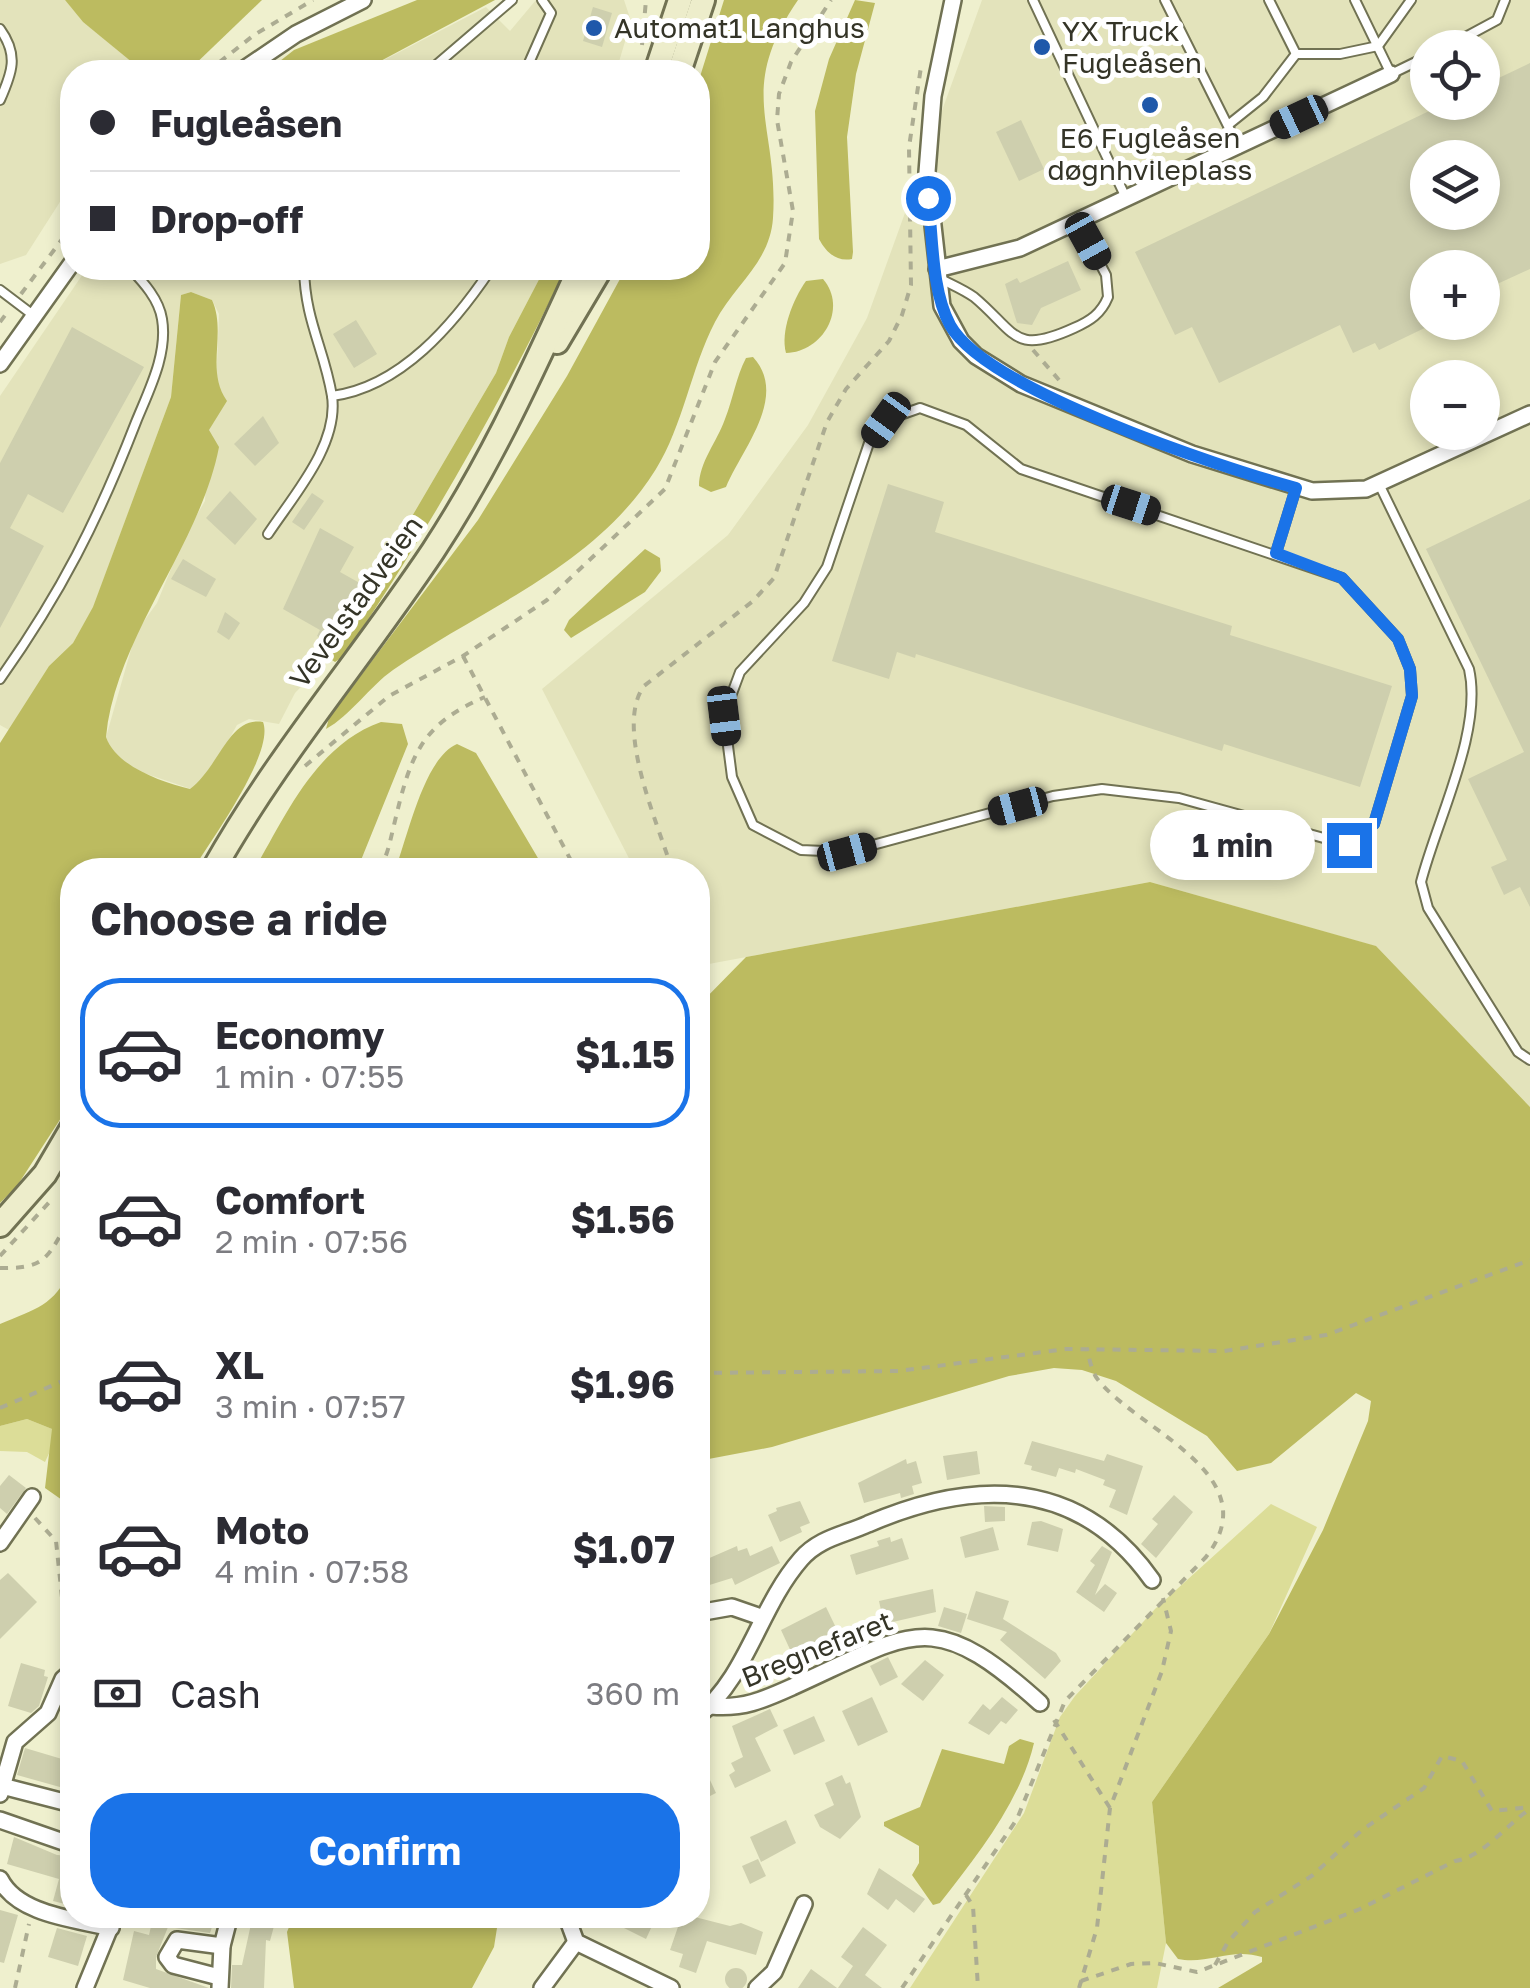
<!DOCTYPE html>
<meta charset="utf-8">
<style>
body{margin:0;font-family:"Golos Text",sans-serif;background:#f7f7f7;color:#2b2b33;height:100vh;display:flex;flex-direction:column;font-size:38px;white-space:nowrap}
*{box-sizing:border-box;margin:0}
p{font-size:32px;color:#7c7c81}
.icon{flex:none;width:55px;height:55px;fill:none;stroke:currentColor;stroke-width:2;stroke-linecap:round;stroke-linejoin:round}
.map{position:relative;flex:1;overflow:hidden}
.side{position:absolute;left:60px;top:858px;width:650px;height:1070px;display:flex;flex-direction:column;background:#fff;border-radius:40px;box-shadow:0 5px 15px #0003}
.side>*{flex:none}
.banner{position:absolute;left:60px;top:60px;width:650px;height:220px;border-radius:40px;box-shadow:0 5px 15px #0003;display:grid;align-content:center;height:220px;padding:0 30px;background:#fff}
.buttons{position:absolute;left:1410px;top:30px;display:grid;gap:20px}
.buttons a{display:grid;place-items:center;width:90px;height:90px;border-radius:50%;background:#fff;box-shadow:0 5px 15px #0003;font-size:50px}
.end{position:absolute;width:45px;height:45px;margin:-22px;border:12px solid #1a73e8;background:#fff;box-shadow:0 0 0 5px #fff}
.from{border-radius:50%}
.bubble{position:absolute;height:70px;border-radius:35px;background:#fff;box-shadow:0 5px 15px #0003;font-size:32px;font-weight:700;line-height:70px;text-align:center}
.car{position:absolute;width:30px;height:60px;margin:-30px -15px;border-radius:12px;box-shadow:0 0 8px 2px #0007;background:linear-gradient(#222 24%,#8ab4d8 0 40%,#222 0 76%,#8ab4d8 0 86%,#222 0)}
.banner b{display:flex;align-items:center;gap:35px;height:95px;font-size:38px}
.banner b+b{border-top:2px solid #e1e1e2}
.banner i{width:25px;height:25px;background:#2b2b33}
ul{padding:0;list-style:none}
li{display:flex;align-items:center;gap:30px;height:150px;margin:0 20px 15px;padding:0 10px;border:5px solid transparent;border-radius:40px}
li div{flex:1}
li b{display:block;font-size:38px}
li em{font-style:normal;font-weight:700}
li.active{border-color:#1a73e8}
li>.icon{width:90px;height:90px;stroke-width:1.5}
h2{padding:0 30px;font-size:45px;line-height:120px}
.pay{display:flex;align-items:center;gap:25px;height:110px;padding:0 30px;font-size:38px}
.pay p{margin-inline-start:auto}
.button{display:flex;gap:20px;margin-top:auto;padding:20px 30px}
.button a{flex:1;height:115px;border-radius:40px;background:#1a73e8;color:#fff;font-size:40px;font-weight:700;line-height:115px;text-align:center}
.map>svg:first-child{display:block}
.built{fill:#e3e3bb;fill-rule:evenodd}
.green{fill:#dcdd98}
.forest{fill:#bcbb60}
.building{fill:#cecfae;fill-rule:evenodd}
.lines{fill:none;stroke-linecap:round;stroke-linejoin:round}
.lane-casing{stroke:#717253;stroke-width:12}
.street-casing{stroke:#717253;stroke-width:20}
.secondary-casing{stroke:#717253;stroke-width:28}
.path{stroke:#acac92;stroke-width:4;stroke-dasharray:8 8;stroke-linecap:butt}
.lane{stroke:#fff;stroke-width:8}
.street{stroke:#fff;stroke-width:15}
.secondary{stroke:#ededcb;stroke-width:22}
.route{stroke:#1a73e8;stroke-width:12}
.poi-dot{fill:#1f58aa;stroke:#fff;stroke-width:4}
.labels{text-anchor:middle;stroke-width:10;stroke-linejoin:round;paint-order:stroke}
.poi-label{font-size:28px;fill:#343427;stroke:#fff;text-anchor:start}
.street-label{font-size:28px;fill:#343427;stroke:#fff}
</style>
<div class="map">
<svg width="1530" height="1988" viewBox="0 0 1530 1988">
<rect width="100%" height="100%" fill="#eff0ce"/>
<!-- built -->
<g class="built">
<polygon points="0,0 65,0 83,22 146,70 72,72 72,183 26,255 0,264"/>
<polygon points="536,0 624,0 631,21 616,72 361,72 486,7 510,31"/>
<path d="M982,0H1530V1107L1375,946L1150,882L698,966V870H635L542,689L728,535L808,425L867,318ZM1428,48H1482V102H1428ZM1428,158H1482V212H1428ZM1428,268H1482V322H1428ZM1428,378H1482V432H1428Z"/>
<polygon points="87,268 545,268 509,337 496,373 329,658 295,693 279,724 249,719 237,725 211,772 191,789 129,768 111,752 106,737 136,632 157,603 185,535 205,501 209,429 226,401 216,387 219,314 212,300 191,292 181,295 171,397 93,608 73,643 49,666 9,730 0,725 0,396"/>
</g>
<!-- green -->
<g class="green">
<polygon points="27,1419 52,1429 52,1447 45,1462 27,1452 0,1451 0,1426"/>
<polygon points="1271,1504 1317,1527 1269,1634 1152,1802 1166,1943 1157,1988 910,1988 1024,1813 1060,1717 1075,1696 1155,1609"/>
</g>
<!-- forest -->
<g class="forest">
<polygon points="65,0 262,0 187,72 144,72 83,22"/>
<polygon points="417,0 495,0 360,72 266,72 294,50"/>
<path d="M724,0H798C735,92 779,124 773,218C770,263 734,285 715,322C691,368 683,426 656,469C595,567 484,607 393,670C370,686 350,716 326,729L329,718L478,520L567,376L626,268H698V83Z"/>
<path d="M855,0L875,3L856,74L847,137L853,252L852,259C836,262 826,252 819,239L815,111L829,59Z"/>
<path d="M545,268H566C501,403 428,531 344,656L335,662L329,658L496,373L509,337Z"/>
<path d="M823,279C848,308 823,352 786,353C780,332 793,299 806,281Z"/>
<path d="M191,292L212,300C227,333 205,370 227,401L209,430L219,447C200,546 116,636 106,737C116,766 161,782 190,789C220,766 229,716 263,722C275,753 211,840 193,870H72V1101L17,1186L0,1203V743L49,666L73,643L93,607L171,397L181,295Z"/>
<path d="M753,357C789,396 742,449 726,487L711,492L699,486C699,462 717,442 725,419C733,399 736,377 746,358Z"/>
<polygon points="645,549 660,558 661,571 645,592 571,638 564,630 569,620"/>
<path d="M381,722L402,724L408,744L357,870H254C286,815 316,745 381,722Z"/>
<path d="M457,744L476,753L545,870H395C408,836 424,758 457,744Z"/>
<path d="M1150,882L1376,946L1530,1107V1988H1218L1262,1962V1957C1231,1947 1208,1965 1178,1959L1166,1943L1152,1802L1269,1634L1323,1530L1368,1421L1371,1401L1356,1393L1271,1463L1237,1471L1207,1436L1116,1381L1082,1370L1054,1368L1009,1376L772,1447L698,1461V1006L746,957Z"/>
<path d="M72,1267V1507L45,1488L52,1429L27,1419L0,1426V1324C38,1308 54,1306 72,1267Z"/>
<path d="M1020,1739L1034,1743C1020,1802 977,1856 940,1903L933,1905L912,1875L919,1863V1846L884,1826V1822L920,1807L942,1749L1004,1764L1009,1746Z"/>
<path d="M294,1915H421L429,1921C451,1917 480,1911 497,1928L494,1947L472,1988H294L287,1932Z"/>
</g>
<!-- building -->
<g class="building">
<polygon points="593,7 612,13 602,47 583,41"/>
<path d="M1530,63V269L1482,291V268H1428V318L1417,322H1437L1379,350L1375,343L1353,353L1340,325L1219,383L1192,327L1175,335L1135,252L1448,102H1482V86ZM1428,158H1482V212H1428Z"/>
<polygon points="1021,120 1044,169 1019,181 996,132"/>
<polygon points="1068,261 1081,290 1041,308 1032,325 1017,323 1005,284 1017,278 1020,283"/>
<polygon points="356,320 377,354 354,368 333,334"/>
<polygon points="72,327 144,367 63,513 28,494 10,528 44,546 0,628 0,463"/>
<polygon points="263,416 279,443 255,466 234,444"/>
<polygon points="888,484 944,502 935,532 1232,626 1230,635 1392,686 1360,787 1224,744 1222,751 916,654 915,658 897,652 889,679 832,661"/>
<polygon points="230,491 257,519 235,545 206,518"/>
<polygon points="312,493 324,501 304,530 292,522"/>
<polygon points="1530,499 1530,907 1520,887 1504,895 1491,867 1507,860 1468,779 1524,752 1426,549"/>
<polygon points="320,528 354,547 340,572 365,586 331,643 317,636 320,630 283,609"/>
<polygon points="183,559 216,579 206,597 171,579"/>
<polygon points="225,612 240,623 229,640 217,632"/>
<polygon points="1032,1441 1104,1461 1107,1454 1143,1466 1127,1515 1109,1507 1116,1490 1103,1485 1105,1480 1076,1469 1075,1473 1059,1468 1056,1477 1031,1470 1032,1466 1024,1464"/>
<polygon points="977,1451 980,1474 947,1480 943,1456"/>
<polygon points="906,1459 907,1464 916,1461 922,1483 912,1486 914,1494 901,1498 900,1493 864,1503 858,1483"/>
<polygon points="9,1475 26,1488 7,1514 0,1508 0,1486"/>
<polygon points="1174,1495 1193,1512 1156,1558 1141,1544 1158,1524 1152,1519"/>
<polygon points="800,1501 810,1523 800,1527 802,1532 780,1542 768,1515 777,1511 776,1508"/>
<polygon points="984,1506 1005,1507 1005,1521 985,1522"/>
<polygon points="1041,1521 1063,1529 1058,1552 1027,1545 1032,1522"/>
<polygon points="993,1527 999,1550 965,1558 960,1537"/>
<polygon points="890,1537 891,1542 902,1538 909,1559 856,1575 850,1555 879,1546 877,1541"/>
<polygon points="737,1546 738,1551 747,1548 750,1556 772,1546 780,1563 735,1585 732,1578 703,1587 698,1563"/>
<polygon points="1102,1546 1112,1552 1095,1595 1105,1584 1117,1593 1104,1612 1076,1592 1095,1565 1090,1561"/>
<polygon points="8,1573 37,1602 0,1639 0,1580"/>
<polygon points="933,1589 936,1612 884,1624 879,1601"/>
<polygon points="976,1591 1009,1601 1003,1619 1056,1653 1061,1661 1045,1679 1000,1640 1007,1632 967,1619"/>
<polygon points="826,1607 839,1634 793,1656 781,1630"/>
<polygon points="944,1607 967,1614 961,1633 938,1626"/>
<polygon points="888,1657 898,1677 880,1686 870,1666"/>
<polygon points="925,1660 944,1675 923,1701 901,1684"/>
<polygon points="21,1663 45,1670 44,1676 48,1677 39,1706 31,1713 8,1706"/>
<polygon points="872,1697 888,1732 858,1746 842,1711"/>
<polygon points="1002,1697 1018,1710 1006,1724 1001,1721 989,1735 968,1723 983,1704 990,1710"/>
<polygon points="770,1709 778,1726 755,1738 771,1771 735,1788 729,1775 735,1771 731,1763 743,1757 732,1726"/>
<polygon points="814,1716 825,1741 794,1755 783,1730"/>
<polygon points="25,1748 72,1762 67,1789 17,1775"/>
<polygon points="698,1754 716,1793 698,1802"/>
<polygon points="842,1775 846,1784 850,1782 861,1817 840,1839 820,1827 814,1815 834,1805 825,1783"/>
<polygon points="786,1820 796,1843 761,1862 750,1837"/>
<polygon points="14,1837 57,1855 72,1856 69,1905 53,1901 59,1879 7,1864"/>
<polygon points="758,1859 766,1876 750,1884 742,1866"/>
<polygon points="879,1868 925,1899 914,1913 896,1899 888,1910 867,1894"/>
<polygon points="0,1910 18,1915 4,1963 0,1962"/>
<polygon points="141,1915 216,1915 210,1933 168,1927 156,1957 156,1969 209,1988 150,1988 123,1980 134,1931 149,1935 152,1922 141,1919"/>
<polygon points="253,1915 277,1915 270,1941 266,1940 264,1988 231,1988 232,1965 242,1965"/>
<polygon points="630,1915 657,1915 646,1939 624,1928"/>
<polygon points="687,1915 730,1926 741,1923 763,1932 756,1955 707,1941 696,1973 679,1967 683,1954 670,1950 679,1924 684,1926"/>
<polygon points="863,1927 887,1945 865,1975 882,1988 838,1988 853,1966 841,1957"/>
<polygon points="57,1928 87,1936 78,1966 48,1957"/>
<circle cx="736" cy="1979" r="11"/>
<polygon points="811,1969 837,1988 798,1988"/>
</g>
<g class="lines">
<!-- lane casing -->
<g class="lane-casing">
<g id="lane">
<polyline points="1033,0 1127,200"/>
<polyline points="1165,0 1238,146"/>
<polyline points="1269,0 1296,54"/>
<polyline points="1355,0 1391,74 1428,56"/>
<path d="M0,29C19,55 12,73 0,100"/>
<polyline points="1445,48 1497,20 1505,0"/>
<polyline points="1296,54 1340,54 1378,46 1411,0"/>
<polyline points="428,72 512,0"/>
<polyline points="525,72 551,13 542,0"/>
<polyline points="1228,125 1263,97 1296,54"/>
<path d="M939,278C950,284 963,289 974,297C1016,332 1013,356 1074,328C1090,321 1101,314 1108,297L1106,275L1078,222"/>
<polyline points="0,290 33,315"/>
<path d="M332,396C401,387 454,324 491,269"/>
<polygon points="920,408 966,425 1021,469 1342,578 1398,639 1410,669 1412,696 1374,824 1349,845 1179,798 1102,789 1053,796 847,852 801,850 753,825 732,777 724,715 740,672 804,603 827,567 869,443 886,420"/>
<path d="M1379,484L1469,669C1483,731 1437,819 1421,882L1428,908L1518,1052L1530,1060"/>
<path d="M268,534C293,496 339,445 332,396C324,348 305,321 304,268"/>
<polyline points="1276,553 1296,488"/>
<path d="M0,679C61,593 98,520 136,422C149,390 168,354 162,319C159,299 143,282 130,268"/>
</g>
</g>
<!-- street casing -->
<g class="street-casing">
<g id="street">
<polyline points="953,0 933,96 927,172 942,306 961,341 976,356 1021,384 1192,454 1312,491 1366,489 1530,414"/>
<polyline points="240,72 296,34 363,0"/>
<polyline points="937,269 1020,248 1391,74"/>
<polyline points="0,364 72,263"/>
<polyline points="0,1543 32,1497"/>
<polyline points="698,1613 732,1607 761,1617"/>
<path d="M711,1706C743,1709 763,1700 792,1687C914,1632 931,1605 1040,1703"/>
<path d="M698,1716C748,1676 759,1607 801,1559C819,1538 844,1535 868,1524C975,1478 1079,1477 1152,1580"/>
<polyline points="2,1786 68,1803"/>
<polyline points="0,1794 15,1742 48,1713 63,1679 72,1671"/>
<polyline points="0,1820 72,1845"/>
<path d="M0,1879C18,1915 76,1919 111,1928"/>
<polyline points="566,1915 576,1942 671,1988"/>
<polyline points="219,1977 173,1965 167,1957 177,1940 222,1946"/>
<polyline points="85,1988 115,1915"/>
<polyline points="220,1988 222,1946 230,1915"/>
<polyline points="542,1988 576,1942"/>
<polyline points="757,1988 774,1972 804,1904"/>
</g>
</g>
<!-- secondary casing -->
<g class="secondary-casing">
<g id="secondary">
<polyline points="656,72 680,0"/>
<polyline points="679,72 703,0"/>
<polyline points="557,342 601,268"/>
<path d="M213,870C277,756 361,659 433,551C494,458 534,367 580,268"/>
<polyline points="0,1225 45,1174 72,1128"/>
</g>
</g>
<!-- path -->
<g class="path">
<polyline points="642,45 646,0"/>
<polyline points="207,72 254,35 313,0"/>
<polyline points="21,294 72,226"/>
<polyline points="0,322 9,310"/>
<polyline points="1033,350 1059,380"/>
<polyline points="463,656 576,870"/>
<polyline points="305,766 389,696 463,656 547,600 665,489 715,362 785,263 793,211 777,120 779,94 791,62 831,0"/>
<path d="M379,870C388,855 390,841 394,825C410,758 419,725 485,697"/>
<path d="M672,870C658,823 614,727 644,686L753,601L774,578L827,422L846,389L889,341L902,315L911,285L909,147L921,67"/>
<polyline points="0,1256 54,1197"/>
<path d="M0,1268C50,1269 47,1255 72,1216"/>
<polyline points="698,1373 899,1371 1066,1349 1224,1351 1326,1335 1530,1260"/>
<polyline points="0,1408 72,1377"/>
<polyline points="35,1518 56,1541 68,1654"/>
<polyline points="1054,1720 1110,1808"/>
<polyline points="966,1895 973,1906 978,1988"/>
<polyline points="1215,1965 1228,1942 1255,1912 1313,1875 1362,1830 1424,1788 1442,1756 1462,1761 1492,1811 1530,1807"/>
<path d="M1081,1981L1131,1964L1155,1963L1197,1972L1360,1909L1455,1861C1483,1857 1505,1826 1530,1809"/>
<polyline points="15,1988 29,1924"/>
<path d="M902,1988L1017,1819L1065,1701L1206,1557C1271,1473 1133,1429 1096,1377C1091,1368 1089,1358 1087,1348"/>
<polyline points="1079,1988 1097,1928 1110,1808 1162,1671 1171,1631 1163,1598"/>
</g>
<!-- lane -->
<use href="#lane" class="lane"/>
<!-- street -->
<use href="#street" class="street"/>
<!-- secondary -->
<use href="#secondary" class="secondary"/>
</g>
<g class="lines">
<!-- route -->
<path class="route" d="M928,198C933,237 931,289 950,325C986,390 1220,467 1296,488L1276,553L1342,578L1398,639L1410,669L1412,696L1374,824L1349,845"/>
</g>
<!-- markers -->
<g class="poi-dot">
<circle cx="594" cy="28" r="10"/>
<circle cx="1042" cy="47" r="10"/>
<circle cx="1150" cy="105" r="10"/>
</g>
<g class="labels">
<!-- poi labels -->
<g class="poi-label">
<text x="614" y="38">Automat1 Langhus</text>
<text x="1062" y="41">YX Truck<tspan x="1062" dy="32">Fugleåsen</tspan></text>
<text x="1150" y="148" text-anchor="middle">E6 Fugleåsen<tspan x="1150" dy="32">døgnhvileplass</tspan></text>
</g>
<!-- street labels -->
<g class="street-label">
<text transform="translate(356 602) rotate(-54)" y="10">Vevelstadveien</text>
<text transform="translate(817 1649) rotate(-22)" y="10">Bregnefaret</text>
</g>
</g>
</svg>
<div class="buttons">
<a><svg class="icon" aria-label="locate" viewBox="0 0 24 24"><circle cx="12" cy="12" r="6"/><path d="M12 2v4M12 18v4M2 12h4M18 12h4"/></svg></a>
<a><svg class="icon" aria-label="layers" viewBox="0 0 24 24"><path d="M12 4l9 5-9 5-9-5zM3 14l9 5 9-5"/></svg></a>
<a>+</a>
<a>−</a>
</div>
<i class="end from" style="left:928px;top:198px"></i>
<i class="end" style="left:1349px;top:845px"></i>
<div class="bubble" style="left:1150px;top:810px;width:165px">1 min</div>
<i class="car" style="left:1299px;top:117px;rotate:245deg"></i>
<i class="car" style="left:1088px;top:241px;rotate:151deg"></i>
<i class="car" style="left:886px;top:420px;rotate:216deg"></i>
<i class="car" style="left:1131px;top:505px;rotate:108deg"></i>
<i class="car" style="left:724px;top:716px;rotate:173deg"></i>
<i class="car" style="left:1018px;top:806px;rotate:255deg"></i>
<i class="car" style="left:847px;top:852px;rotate:75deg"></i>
<div class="banner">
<b><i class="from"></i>Fugleåsen</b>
<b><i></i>Drop-off</b>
</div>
<section class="side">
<h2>Choose a ride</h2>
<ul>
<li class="active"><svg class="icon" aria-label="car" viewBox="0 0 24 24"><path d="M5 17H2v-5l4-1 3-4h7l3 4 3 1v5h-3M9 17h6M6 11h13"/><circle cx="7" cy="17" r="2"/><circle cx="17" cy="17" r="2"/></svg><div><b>Economy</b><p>1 min · 07:55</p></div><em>$1.15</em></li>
<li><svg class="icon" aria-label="car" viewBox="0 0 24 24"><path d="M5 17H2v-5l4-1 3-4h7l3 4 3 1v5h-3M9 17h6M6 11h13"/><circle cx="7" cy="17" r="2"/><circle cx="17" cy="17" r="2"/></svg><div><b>Comfort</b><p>2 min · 07:56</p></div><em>$1.56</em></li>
<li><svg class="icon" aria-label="car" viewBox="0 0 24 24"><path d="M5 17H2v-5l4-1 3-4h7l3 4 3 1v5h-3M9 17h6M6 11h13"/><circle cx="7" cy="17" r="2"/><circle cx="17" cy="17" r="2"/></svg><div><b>XL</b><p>3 min · 07:57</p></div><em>$1.96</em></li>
<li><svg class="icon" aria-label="car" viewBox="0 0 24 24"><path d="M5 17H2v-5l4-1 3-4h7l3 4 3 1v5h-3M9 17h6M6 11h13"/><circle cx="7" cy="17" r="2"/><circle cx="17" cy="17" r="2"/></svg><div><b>Moto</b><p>4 min · 07:58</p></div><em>$1.07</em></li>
</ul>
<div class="pay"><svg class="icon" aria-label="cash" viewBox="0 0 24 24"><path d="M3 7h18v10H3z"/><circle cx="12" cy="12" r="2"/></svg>Cash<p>360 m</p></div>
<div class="button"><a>Confirm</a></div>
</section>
</div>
